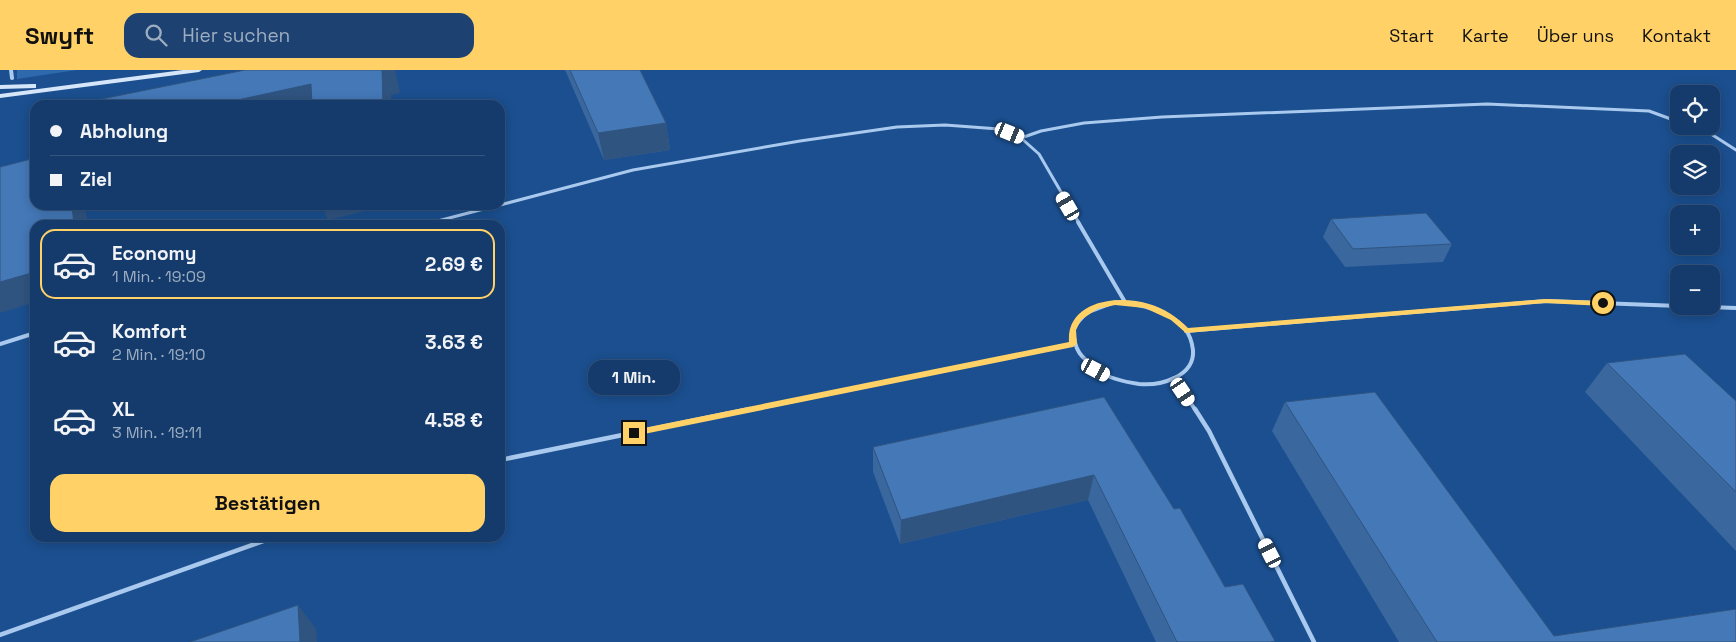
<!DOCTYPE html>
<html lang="de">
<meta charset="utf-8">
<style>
body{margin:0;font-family:"Space Grotesk",sans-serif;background:#1d4271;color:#f1f3f6;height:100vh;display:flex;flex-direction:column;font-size:19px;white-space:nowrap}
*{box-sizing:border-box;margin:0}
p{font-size:16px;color:#9dadc1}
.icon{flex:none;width:28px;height:28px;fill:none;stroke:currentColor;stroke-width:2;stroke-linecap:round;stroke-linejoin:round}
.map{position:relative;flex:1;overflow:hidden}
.sheet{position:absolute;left:30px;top:150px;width:475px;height:322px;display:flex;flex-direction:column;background:#143b6b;border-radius:15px;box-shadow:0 2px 12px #0003,0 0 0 1px #33557e}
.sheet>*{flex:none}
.guide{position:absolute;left:30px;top:30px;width:475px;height:110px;border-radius:15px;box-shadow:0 2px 12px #0003,0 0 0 1px #33557e;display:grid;align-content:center;height:110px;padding:0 20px;background:#143b6b}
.tools{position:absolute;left:1670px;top:15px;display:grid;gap:10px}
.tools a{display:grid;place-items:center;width:50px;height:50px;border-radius:10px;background:#143b6b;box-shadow:0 2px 12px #0003,0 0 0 1px #33557e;font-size:25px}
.end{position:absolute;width:22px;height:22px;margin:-11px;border:6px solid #ffd166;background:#111;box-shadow:0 0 0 2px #111}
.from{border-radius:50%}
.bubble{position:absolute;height:35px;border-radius:15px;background:#143b6b;box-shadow:0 2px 12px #0003,0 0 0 1px #33557e;font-size:16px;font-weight:800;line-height:35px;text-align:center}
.car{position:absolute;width:15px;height:30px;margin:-15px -8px;border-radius:6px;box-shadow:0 0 4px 1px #0007;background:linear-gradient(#fff 24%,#345 0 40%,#fff 0 76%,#345 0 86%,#fff 0)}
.guide b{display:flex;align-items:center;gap:18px;height:48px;font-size:19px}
.guide b+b{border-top:1px solid #33557e}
.guide i{width:12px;height:12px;background:#f1f3f6}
ul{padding:9px 0 0;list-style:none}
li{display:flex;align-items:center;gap:15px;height:70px;margin:0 10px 8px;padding:0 10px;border:2px solid transparent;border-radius:15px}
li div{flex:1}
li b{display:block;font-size:19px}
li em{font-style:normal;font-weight:800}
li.current{border-color:#ffd166}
li>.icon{width:45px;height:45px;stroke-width:1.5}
.primary-button{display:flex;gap:10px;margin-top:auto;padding:10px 20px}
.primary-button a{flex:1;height:58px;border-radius:15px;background:#ffd166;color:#111;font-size:20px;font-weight:800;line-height:58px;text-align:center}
header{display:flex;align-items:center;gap:30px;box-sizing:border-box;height:70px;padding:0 25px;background:#ffd166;color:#111}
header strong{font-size:24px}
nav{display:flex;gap:28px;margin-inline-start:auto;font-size:18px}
.search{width:350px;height:45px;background:#1d4271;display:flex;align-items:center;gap:12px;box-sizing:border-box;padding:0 18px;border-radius:15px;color:#9dadc1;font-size:19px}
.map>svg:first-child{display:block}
.green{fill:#2e69ad}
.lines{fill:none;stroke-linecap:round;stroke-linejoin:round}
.lane-far2{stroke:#a9c9ee;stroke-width:3}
.lane-far1{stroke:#a9c9ee;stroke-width:4}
.lane{stroke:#a9c9ee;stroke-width:4.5}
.street{stroke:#a9c9ee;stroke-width:4}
.secondary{fill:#d6e6fa;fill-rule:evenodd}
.wall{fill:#3a679d}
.shaded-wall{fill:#305480}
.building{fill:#4478b7;stroke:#305480}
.route{fill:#ffd166}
</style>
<header>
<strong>Swyft</strong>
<div class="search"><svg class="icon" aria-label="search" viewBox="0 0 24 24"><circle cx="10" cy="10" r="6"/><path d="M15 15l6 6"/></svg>Hier suchen</div>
<nav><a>Start</a><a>Karte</a><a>Über uns</a><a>Kontakt</a></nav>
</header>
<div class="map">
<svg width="1736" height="572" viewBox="0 0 1736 572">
<rect width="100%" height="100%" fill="#1b4f8f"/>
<!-- green -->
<polygon class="green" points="17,0 77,0 17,9"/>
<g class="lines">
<!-- lane-far2 -->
<g class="lane-far2">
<polyline points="1691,56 1711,64 1736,80"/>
<polyline points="1021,68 1041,61 1084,53 1162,47 1487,34 1649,41 1679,52"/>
<polyline points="500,135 633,100 800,71 897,57 945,55 999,59 1021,68 1039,84 1079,153"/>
<polyline points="430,153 499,135"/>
</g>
<!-- lane-far1 -->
<g class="lane-far1">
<polyline points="1078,152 1125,232"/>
<polyline points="421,155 435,152"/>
<path d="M1115,232C1139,234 1168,239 1185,259C1190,265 1192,272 1193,280C1195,307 1160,316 1139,314C1125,312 1110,309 1099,301C1081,287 1074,282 1073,258L1086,243Z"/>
<polyline points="1680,236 1736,238"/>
<polyline points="1186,261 1546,231 1679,236"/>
<polyline points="0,274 35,263"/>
<polyline points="1174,308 1196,341"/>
<polyline points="744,341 1073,274"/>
</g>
<!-- lane -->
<g class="lane">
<polyline points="1195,339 1209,361 1314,572"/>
<polyline points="500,390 750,339"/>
<polyline points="0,565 272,468"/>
</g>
<!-- street -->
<polyline class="street" points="11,0 12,8"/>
<!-- secondary -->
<g class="secondary">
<polygon points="183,0 202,0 199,2 0,28 0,24"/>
<polygon points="33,14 36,14 36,18 0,19 0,15"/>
</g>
</g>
<!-- wall -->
<g class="wall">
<polygon points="565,0 640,0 666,53 670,80 604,90"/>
<polygon points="1331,149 1452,174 1443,192 1345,197 1323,167"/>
<polygon points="1607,293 1736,331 1736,481 1585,322"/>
<polygon points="1104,327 1174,439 1225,517 1275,571 1274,572 1156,572 1088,430 900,474 873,402 873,377"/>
<polygon points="1285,332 1554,566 1736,572 1399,572 1272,361"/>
</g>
<!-- shaded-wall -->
<g class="shaded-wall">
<polygon points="382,0 395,0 400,23 391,25 392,35 383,35"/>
<polygon points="311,14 321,35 215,35"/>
<polygon points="666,53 670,80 604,90 598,63"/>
<polygon points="72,135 85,135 88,155 74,155"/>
<polygon points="321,135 392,135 328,150"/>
<polygon points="35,202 35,232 0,243 0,212"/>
<polygon points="1094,405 1088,430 900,474 901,450"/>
<polygon points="298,535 316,559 317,572 300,572"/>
</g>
<!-- building -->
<g class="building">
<polygon points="245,0 382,0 383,35 312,35 311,14 215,35 72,35"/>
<polygon points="570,0 640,0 666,53 598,63"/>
<polygon points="35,88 35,135 72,135 74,155 35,155 35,202 0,212 0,97"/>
<polygon points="1426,143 1452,174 1353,179 1331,149"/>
<polygon points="1685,284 1736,331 1736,422 1607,293"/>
<polygon points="1375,322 1554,566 1736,539 1736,572 1437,572 1285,332"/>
<polygon points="1104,327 1174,439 1180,438 1225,517 1243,514 1275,571 1270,572 1177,572 1094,405 901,450 873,377"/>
<polygon points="298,535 300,572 190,572"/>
</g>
<!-- route -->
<path class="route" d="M1546,229L1603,231L1607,233L1603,236L1546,233L1186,263L1171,250L1145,238L1115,235L1097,239L1081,250L1076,260L1077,274L1073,277L634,366L629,363L634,360L1069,272C1066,231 1118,224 1149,234C1164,238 1177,247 1188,258Z"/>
</svg>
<div class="tools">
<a><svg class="icon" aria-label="locate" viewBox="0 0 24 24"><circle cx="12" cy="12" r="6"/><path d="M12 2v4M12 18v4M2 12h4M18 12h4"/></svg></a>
<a><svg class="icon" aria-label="layers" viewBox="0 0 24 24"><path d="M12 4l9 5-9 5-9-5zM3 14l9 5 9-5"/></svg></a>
<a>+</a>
<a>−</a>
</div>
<i class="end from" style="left:1603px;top:233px"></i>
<i class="end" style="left:634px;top:363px"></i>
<div class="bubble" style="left:588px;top:290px;width:92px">1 Min.</div>
<i class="car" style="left:1010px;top:63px;rotate:112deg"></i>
<i class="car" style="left:1068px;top:136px;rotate:330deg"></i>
<i class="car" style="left:1096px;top:300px;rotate:118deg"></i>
<i class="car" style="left:1183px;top:322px;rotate:146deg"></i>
<i class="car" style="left:1270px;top:483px;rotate:333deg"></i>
<div class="guide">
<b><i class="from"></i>Abholung</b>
<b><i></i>Ziel</b>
</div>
<section class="sheet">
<ul>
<li class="current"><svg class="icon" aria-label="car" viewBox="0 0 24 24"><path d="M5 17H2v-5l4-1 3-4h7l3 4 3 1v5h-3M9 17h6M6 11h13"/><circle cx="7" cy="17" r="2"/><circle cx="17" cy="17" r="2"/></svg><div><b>Economy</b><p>1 Min. · 19:09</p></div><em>2.69 €</em></li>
<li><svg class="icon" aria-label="car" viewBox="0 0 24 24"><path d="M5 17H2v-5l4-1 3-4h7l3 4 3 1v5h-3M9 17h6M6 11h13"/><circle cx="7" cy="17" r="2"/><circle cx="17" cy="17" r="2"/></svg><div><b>Komfort</b><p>2 Min. · 19:10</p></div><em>3.63 €</em></li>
<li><svg class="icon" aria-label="car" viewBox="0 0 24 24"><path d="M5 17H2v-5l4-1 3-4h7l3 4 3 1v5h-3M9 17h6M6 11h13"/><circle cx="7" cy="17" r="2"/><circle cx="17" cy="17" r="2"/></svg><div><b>XL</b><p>3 Min. · 19:11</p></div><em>4.58 €</em></li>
</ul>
<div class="primary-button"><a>Bestätigen</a></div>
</section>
</div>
